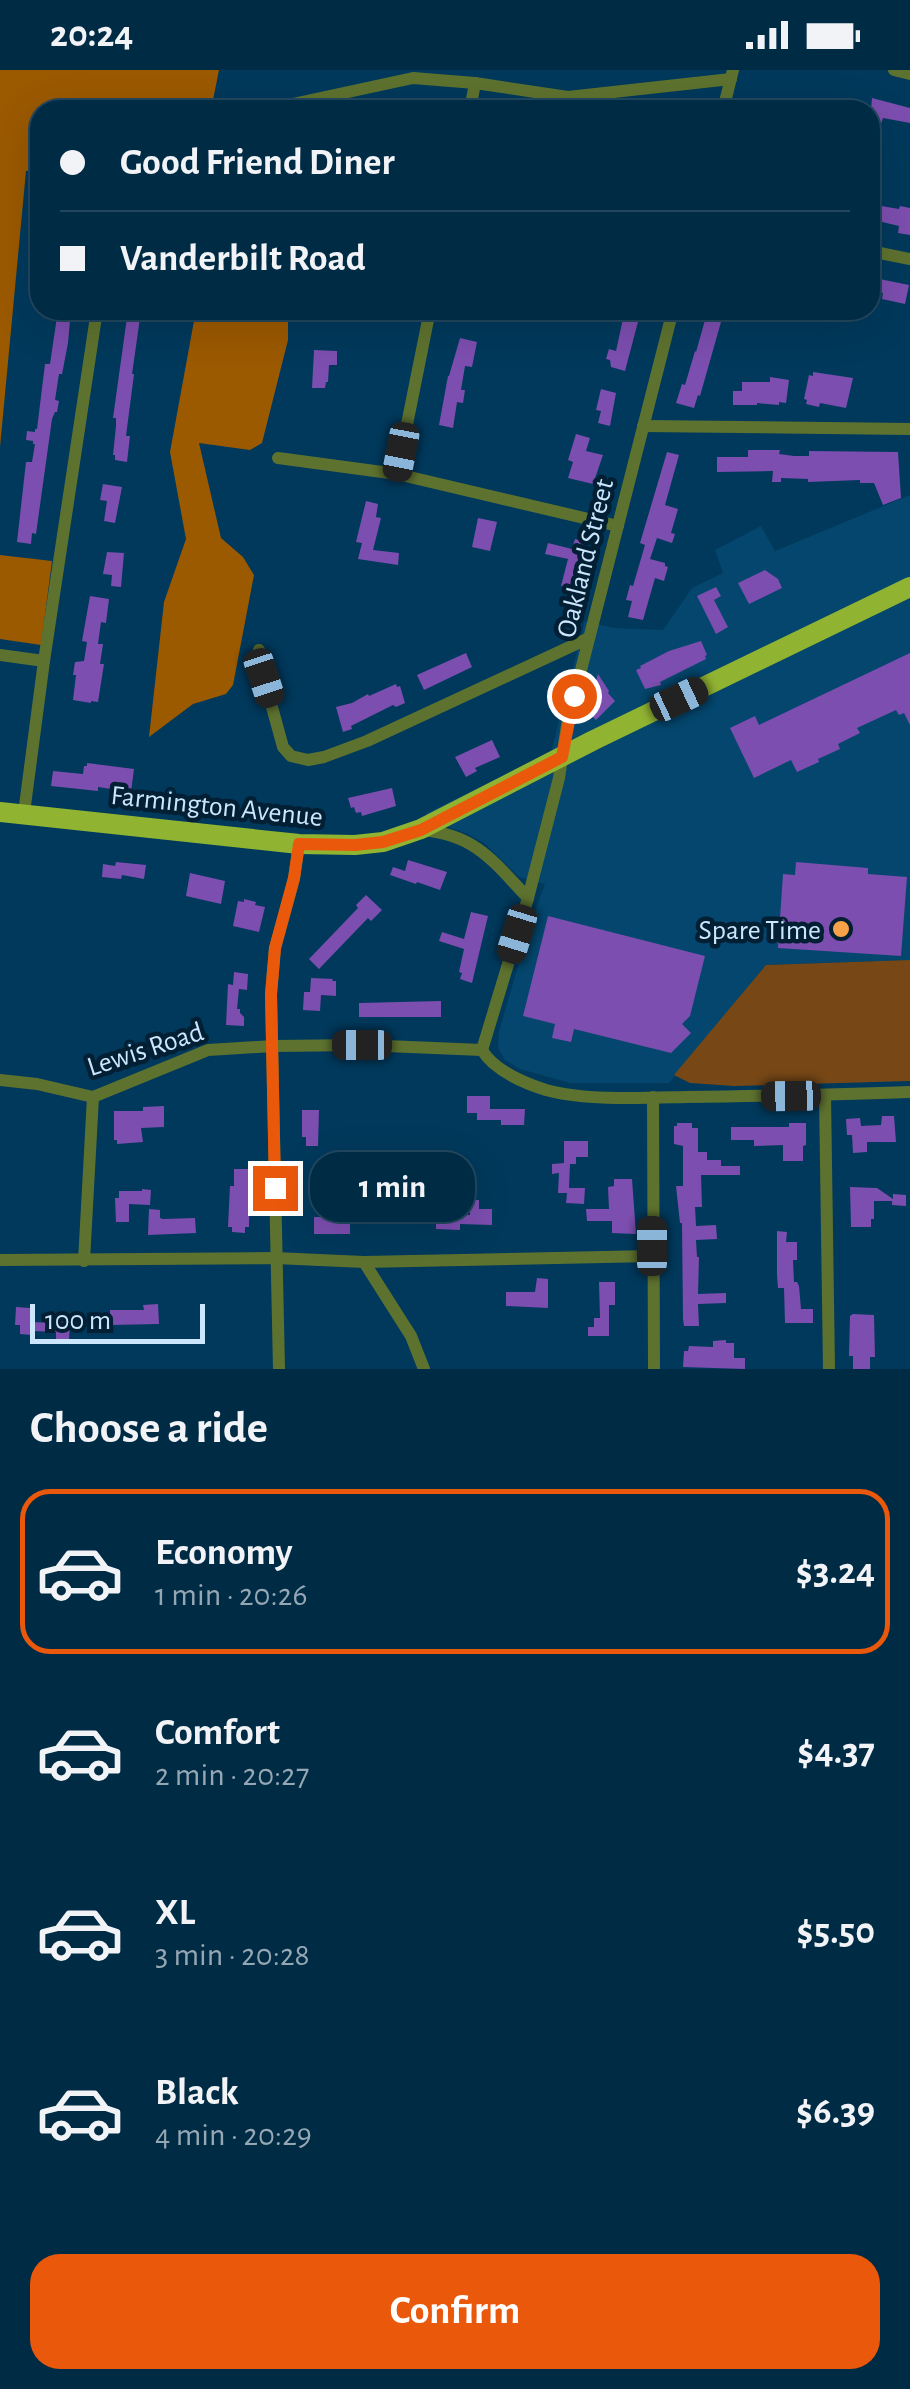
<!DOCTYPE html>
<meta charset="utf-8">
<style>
body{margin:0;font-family:"Alegreya Sans",sans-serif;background:#0e3750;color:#f1f3f6;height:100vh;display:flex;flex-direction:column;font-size:38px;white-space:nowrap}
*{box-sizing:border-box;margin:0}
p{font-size:32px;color:#95a7b3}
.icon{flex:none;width:55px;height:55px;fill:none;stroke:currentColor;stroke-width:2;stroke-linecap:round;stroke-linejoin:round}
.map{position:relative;height:1299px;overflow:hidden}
.side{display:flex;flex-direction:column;background:#002b45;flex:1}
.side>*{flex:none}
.banner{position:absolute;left:30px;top:30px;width:850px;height:220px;border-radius:30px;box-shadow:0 10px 40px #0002,0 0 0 2px #22475e;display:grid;align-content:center;height:220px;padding:0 30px;background:#002b45}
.scale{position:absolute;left:30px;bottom:25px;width:175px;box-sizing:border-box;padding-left:10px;border:5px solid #cce7fd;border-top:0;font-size:28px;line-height:35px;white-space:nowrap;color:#cce7fd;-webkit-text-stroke:8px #031f33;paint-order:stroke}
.end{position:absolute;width:45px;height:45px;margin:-22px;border:12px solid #ea580c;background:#fff;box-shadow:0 0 0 5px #fff}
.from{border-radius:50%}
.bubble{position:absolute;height:70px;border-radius:30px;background:#002b45;box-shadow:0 10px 40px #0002,0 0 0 2px #22475e;font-size:32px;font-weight:600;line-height:70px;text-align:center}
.car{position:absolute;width:30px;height:60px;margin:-30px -15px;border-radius:12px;box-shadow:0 0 8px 2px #0007;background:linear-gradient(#222 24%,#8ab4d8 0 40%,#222 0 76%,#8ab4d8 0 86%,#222 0)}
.banner b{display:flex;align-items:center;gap:35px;height:95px;font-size:38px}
.banner b+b{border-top:2px solid #22475e}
.banner i{width:25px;height:25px;background:#f1f3f6}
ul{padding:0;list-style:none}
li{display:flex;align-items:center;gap:30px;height:165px;margin:0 20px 15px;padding:0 10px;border:5px solid transparent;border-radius:30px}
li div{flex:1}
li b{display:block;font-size:38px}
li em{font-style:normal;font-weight:600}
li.active{border-color:#ea580c}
li>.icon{width:90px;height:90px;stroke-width:1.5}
h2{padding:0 30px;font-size:45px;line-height:120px}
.button{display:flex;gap:20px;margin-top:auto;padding:20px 30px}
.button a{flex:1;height:115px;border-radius:30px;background:#ea580c;color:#fff;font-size:40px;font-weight:600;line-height:115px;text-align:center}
.status{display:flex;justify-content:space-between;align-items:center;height:70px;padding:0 50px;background:#002b45;direction:ltr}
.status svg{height:28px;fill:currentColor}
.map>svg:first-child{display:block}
.built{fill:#04466d}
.green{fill:#774816}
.forest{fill:#9b5900}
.building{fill:#7c4eaf}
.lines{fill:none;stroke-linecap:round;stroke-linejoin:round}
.minor{stroke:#5e722f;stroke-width:12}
.trunk{stroke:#91b332;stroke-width:20}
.route{stroke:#ea580c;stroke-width:12}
.poi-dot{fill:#f7a149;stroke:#031f33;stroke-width:4}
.labels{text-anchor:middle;stroke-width:9;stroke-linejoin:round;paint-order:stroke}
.street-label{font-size:28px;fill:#cce7fd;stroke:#031f33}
.poi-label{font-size:28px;fill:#cce7fd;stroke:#031f33;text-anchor:end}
</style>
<div class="status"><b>20:24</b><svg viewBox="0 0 49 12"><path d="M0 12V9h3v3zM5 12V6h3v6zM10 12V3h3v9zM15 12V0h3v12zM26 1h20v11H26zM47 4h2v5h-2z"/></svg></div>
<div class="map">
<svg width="910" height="1299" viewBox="0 0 910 1299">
<rect width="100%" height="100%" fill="#00395c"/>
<!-- built -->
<polygon class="built" points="910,425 910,890 766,895 669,1013 570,1013 520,999 505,990 498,978 499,961 530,855 545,814 519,807 484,773 468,764 451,758 425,744 551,682 585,551 614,558 663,560 692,518 723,503 715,480 761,456 775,481"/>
<!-- green -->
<polygon class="green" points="910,890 910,1011 734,1016 690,1013 674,1005 766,895"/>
<!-- forest -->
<g class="forest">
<polygon points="0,0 219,0 211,40 40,40 40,100 26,101 0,377"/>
<polygon points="196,240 288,240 288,270 262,373 250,380 199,373 221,468 243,487 254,505 233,615 226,624 193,634 149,667 164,532 186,469 170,382"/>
<polygon points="0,485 52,491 41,575 0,569"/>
</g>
<!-- building -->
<g class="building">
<polygon points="872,28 910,38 910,53 883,48 881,54 870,50"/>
<polygon points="870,134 899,139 900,136 910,138 910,165 898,163 899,156 870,149"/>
<polygon points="870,207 909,215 905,234 882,229 883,223 870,221"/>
<polygon points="58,240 71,240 68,273 62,304 59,304 55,330 59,331 57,342 55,342 52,349 36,464 32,463 31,474 17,472 26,392 32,392 35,374 33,374 33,371 26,370 27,361 35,362 35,359 37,359 45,294 50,294"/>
<polygon points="128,240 141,241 132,304 134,304 126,366 130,366 127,392 115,390 115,385 113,385 116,356 116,348 113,348"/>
<polygon points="707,243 721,247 721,252 700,326 698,325 694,338 676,333 682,314 685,315 695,281 696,282"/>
<polygon points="624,244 639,248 625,301 611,297 610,290 606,289 609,279 616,281"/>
<polygon points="460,268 477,272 472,297 465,296 461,320 465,320 463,333 457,332 453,358 439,355 448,306 449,306"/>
<polygon points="314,280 337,281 337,295 329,295 328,312 326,312 325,318 312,318"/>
<polygon points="813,302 853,308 846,338 820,333 819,337 806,334 807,330 804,329 809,305 813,306"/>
<polygon points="770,307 789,310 786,333 779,332 779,335 757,333 757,335 733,335 733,321 742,321 742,312 770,312"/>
<polygon points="601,319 616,323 610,356 598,353 601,341 596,340"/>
<polygon points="576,364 590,368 586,381 603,385 593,414 568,408 573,392 568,390"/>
<polygon points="748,380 780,380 779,384 794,386 809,386 809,381 898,382 901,428 883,435 874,413 860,413 860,410 808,412 808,409 781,408 781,412 772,412 773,401 717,402 717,387 748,387"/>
<polygon points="667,382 679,385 665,435 678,439 671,463 675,464 672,473 657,468 650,489 665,493 665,496 668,497 664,511 655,508 643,550 628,547 632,531 626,530 630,515 633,516 645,475 640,473"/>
<polygon points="103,414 122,417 115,453 104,451 107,431 100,430"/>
<polygon points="366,431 378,434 376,447 381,448 373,480 399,483 398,495 358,489 362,473 356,472"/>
<polygon points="478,448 497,452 490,481 472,477"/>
<polygon points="575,469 586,472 576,520 561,516 568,489 545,484 548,473 572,479"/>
<polygon points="107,482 124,483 121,517 111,516 112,505 103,504"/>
<polygon points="765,500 778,509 782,518 749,534 738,513"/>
<polygon points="716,517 721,526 714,530 728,557 716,564 697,526"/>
<polygon points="90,526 109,529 106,553 101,552 98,574 103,574 100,594 104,594 98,632 91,631 91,633 73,630 76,605 73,605 75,592 84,591 87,572 82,571"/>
<polygon points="701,571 707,585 705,586 706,589 660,612 661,615 645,619 636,600 641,598 640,596 669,581"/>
<polygon points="466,583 472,597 424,620 417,605"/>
<polygon points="910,583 910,655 904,643 899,645 896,640 857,658 860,663 838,674 840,679 818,689 819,692 797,702 791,690 754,708 730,658 755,646 759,655"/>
<polygon points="598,604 609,621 608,623 615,631 596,650 587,641"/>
<polygon points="396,614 397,617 400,616 405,633 396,637 393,635 351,656 352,659 343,662 336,637 352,633 368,624 369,626"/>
<polygon points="492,670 500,687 475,698 477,701 466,707 455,687"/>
<polygon points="87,693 134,699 131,722 98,717 98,721 51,716 53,701 83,704 84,696 87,696"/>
<polygon points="392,718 396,736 362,746 361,742 356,743 354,737 351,738 348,728"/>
<polygon points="408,790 447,802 440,820 417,812 416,814 390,805 393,797 405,801"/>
<polygon points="116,792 146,795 144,809 122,805 121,809 102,807 103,794 115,796"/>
<polygon points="796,792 868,798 868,804 907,807 901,886 778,878 783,804 795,805"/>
<polygon points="190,803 225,811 221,834 186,826"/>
<polygon points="366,825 382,840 371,851 368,848 319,899 309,889 358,838 356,835"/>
<polygon points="244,829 256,832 255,835 265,837 259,862 233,856 238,831 244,832"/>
<polygon points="471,842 488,846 472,913 460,909 462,903 459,902 464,879 439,871 442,862 464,869"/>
<polygon points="548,846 705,886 690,946 682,954 691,963 671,983 574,959 571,972 552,968 555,954 523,946"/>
<polygon points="234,902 248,904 247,920 239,919 237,939 240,939 240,943 244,947 244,956 226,955 228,914 233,915"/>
<polygon points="311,908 333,909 332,911 336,911 336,926 321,925 320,941 303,940 304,922 310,922"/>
<polygon points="441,931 441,947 359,947 359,933"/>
<polygon points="467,1026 490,1026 490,1039 525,1039 524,1055 501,1055 501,1050 477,1050 477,1043 467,1043"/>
<polygon points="164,1036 164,1057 141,1058 143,1072 117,1074 117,1070 114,1070 114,1041 143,1041 143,1037"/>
<polygon points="302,1040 319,1040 318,1076 306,1076 306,1067 302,1067"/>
<polygon points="882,1046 894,1046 896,1072 867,1072 867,1082 853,1083 852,1065 847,1065 846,1049 860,1048 861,1056 881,1055"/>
<polygon points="677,1053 692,1053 692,1058 698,1058 698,1082 707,1082 707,1090 721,1090 721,1096 740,1096 740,1105 701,1105 702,1137 695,1137 696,1156 716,1155 717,1169 696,1170 697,1187 699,1187 698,1224 726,1223 726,1233 698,1234 699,1256 684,1256 683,1249 682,1153 680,1153 676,1116 683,1116 683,1076 674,1074 674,1056 677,1056"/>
<polygon points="789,1053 806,1053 806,1075 803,1076 803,1091 783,1091 783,1075 754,1076 754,1070 731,1070 731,1057 789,1057"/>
<polygon points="564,1071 588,1071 588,1087 576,1087 576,1094 570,1094 569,1118 585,1118 584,1134 566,1133 567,1123 558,1123 559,1103 552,1104 552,1094 564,1093"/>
<polygon points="234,1099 250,1099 249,1157 245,1157 245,1163 232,1162 232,1157 228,1157 230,1116 234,1116"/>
<polygon points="614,1109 632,1109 636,1164 612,1163 612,1151 587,1151 586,1139 609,1139 608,1117 614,1116"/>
<polygon points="850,1117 877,1118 893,1129 893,1124 906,1125 906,1136 892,1135 892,1131 874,1131 874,1149 871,1149 871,1157 851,1157"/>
<polygon points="142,1119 151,1120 150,1135 129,1134 129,1152 116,1152 115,1128 119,1128 119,1121 142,1121"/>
<polygon points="385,1126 414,1126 414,1138 405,1138 405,1148 385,1148"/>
<polygon points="470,1130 479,1130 479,1139 492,1139 492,1155 460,1154 460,1160 436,1159 436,1144 470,1145"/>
<polygon points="149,1139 160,1140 160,1148 163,1149 195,1148 196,1163 148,1165"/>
<rect x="314" y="1147" width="36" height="17"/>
<polygon points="777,1161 787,1162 786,1172 797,1172 797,1190 793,1190 794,1212 797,1212 799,1216 801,1239 813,1239 813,1253 785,1253 784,1218 778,1218 777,1205"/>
<polygon points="537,1208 548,1209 548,1238 506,1236 506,1222 535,1222"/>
<polygon points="599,1212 615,1212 615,1235 609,1235 609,1266 588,1266 588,1257 594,1257 594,1248 600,1248"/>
<polygon points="158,1234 159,1254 110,1255 110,1240 144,1240 143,1235"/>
<polygon points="16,1237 30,1238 30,1252 57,1253 57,1247 70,1248 69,1271 56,1270 56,1262 32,1261 32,1265 20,1264 20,1255 15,1255"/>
<polygon points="853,1244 874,1245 875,1287 870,1287 870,1299 853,1299 853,1286 849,1286 850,1246"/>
<polygon points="726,1270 726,1273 734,1273 734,1288 745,1288 745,1299 683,1297 684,1281 688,1281 689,1276 713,1277 713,1271"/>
</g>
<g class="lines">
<!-- minor -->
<g class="minor">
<polyline points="894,0 910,4"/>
<polyline points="265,40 413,8 475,13 568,27 731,9"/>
<polyline points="470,40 475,13"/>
<polyline points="723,40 733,0"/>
<polyline points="870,181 910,189"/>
<polyline points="643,356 910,359"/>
<polyline points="278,388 397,404 618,456"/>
<polyline points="397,404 430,240"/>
<polyline points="259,580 264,608 283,677 291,686 308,690 324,687 367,671 589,568"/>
<polyline points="0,585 44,591"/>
<polyline points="24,743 44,591 97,240"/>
<path d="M423,760C476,765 494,792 528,828"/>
<polyline points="482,980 528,828 559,708 567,655 673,240"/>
<path d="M482,980C494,1000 524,1013 546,1020C585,1031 644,1028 685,1027C760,1026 835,1025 910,1022"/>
<polyline points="0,1010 37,1014 93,1027 208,980 273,976 362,975 482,980"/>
<polyline points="825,1025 829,1299"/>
<polyline points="653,1027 654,1299"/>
<polyline points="0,1190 275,1188 364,1192 652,1186"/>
<polyline points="84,1191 93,1027"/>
<polyline points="364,1192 411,1266 424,1299"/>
<polyline points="279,1299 271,924 275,878 294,809 299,774"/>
</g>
<!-- trunk -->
<polyline class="trunk" points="0,742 299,774 355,775 383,772 421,759 594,670 910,517"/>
</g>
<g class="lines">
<!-- route -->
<polyline class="route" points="275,1118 271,924 275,878 294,808 299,774 355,775 383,772 421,760 562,687 574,626"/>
</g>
<!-- markers -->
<circle class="poi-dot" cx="841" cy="859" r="10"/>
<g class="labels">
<!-- street labels -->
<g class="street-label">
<text transform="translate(584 488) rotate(-76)" y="10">Oakland Street</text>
<text transform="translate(217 735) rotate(6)" y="10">Farmington Avenue</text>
<text transform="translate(145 978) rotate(-18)" y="10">Lewis Road</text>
</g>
<!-- poi labels -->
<g class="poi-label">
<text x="821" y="869">Spare Time</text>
</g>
</g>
</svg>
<div class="scale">100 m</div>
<i class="end from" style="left:574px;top:626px"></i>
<i class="end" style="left:275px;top:1118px"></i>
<div class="bubble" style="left:310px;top:1082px;width:165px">1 min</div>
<i class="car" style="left:401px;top:382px;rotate:191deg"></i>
<i class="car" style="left:264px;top:608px;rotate:162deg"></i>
<i class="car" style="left:679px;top:629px;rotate:65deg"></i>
<i class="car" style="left:517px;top:864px;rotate:197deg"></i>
<i class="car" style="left:362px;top:975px;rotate:270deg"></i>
<i class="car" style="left:791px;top:1026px;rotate:269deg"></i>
<i class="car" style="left:652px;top:1176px;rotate:0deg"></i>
<div class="banner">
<b><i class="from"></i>Good Friend Diner</b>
<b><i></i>Vanderbilt Road</b>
</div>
</div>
<section class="side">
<h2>Choose a ride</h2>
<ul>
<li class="active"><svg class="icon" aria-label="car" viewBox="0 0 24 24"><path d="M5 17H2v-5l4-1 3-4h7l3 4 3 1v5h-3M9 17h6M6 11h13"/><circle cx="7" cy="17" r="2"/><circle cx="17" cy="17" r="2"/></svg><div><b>Economy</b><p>1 min · 20:26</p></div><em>$3.24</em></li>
<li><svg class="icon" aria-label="car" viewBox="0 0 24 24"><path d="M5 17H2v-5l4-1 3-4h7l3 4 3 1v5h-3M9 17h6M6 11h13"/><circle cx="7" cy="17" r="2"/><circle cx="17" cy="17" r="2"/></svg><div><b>Comfort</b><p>2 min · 20:27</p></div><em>$4.37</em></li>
<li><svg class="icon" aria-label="car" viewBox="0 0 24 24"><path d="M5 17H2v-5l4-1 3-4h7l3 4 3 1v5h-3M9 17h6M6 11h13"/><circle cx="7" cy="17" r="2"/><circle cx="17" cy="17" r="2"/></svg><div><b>XL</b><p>3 min · 20:28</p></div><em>$5.50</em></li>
<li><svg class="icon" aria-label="car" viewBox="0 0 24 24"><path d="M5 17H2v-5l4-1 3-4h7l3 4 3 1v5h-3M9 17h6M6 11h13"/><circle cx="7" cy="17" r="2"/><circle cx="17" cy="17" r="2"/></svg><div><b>Black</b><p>4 min · 20:29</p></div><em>$6.39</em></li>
</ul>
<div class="button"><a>Confirm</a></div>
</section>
